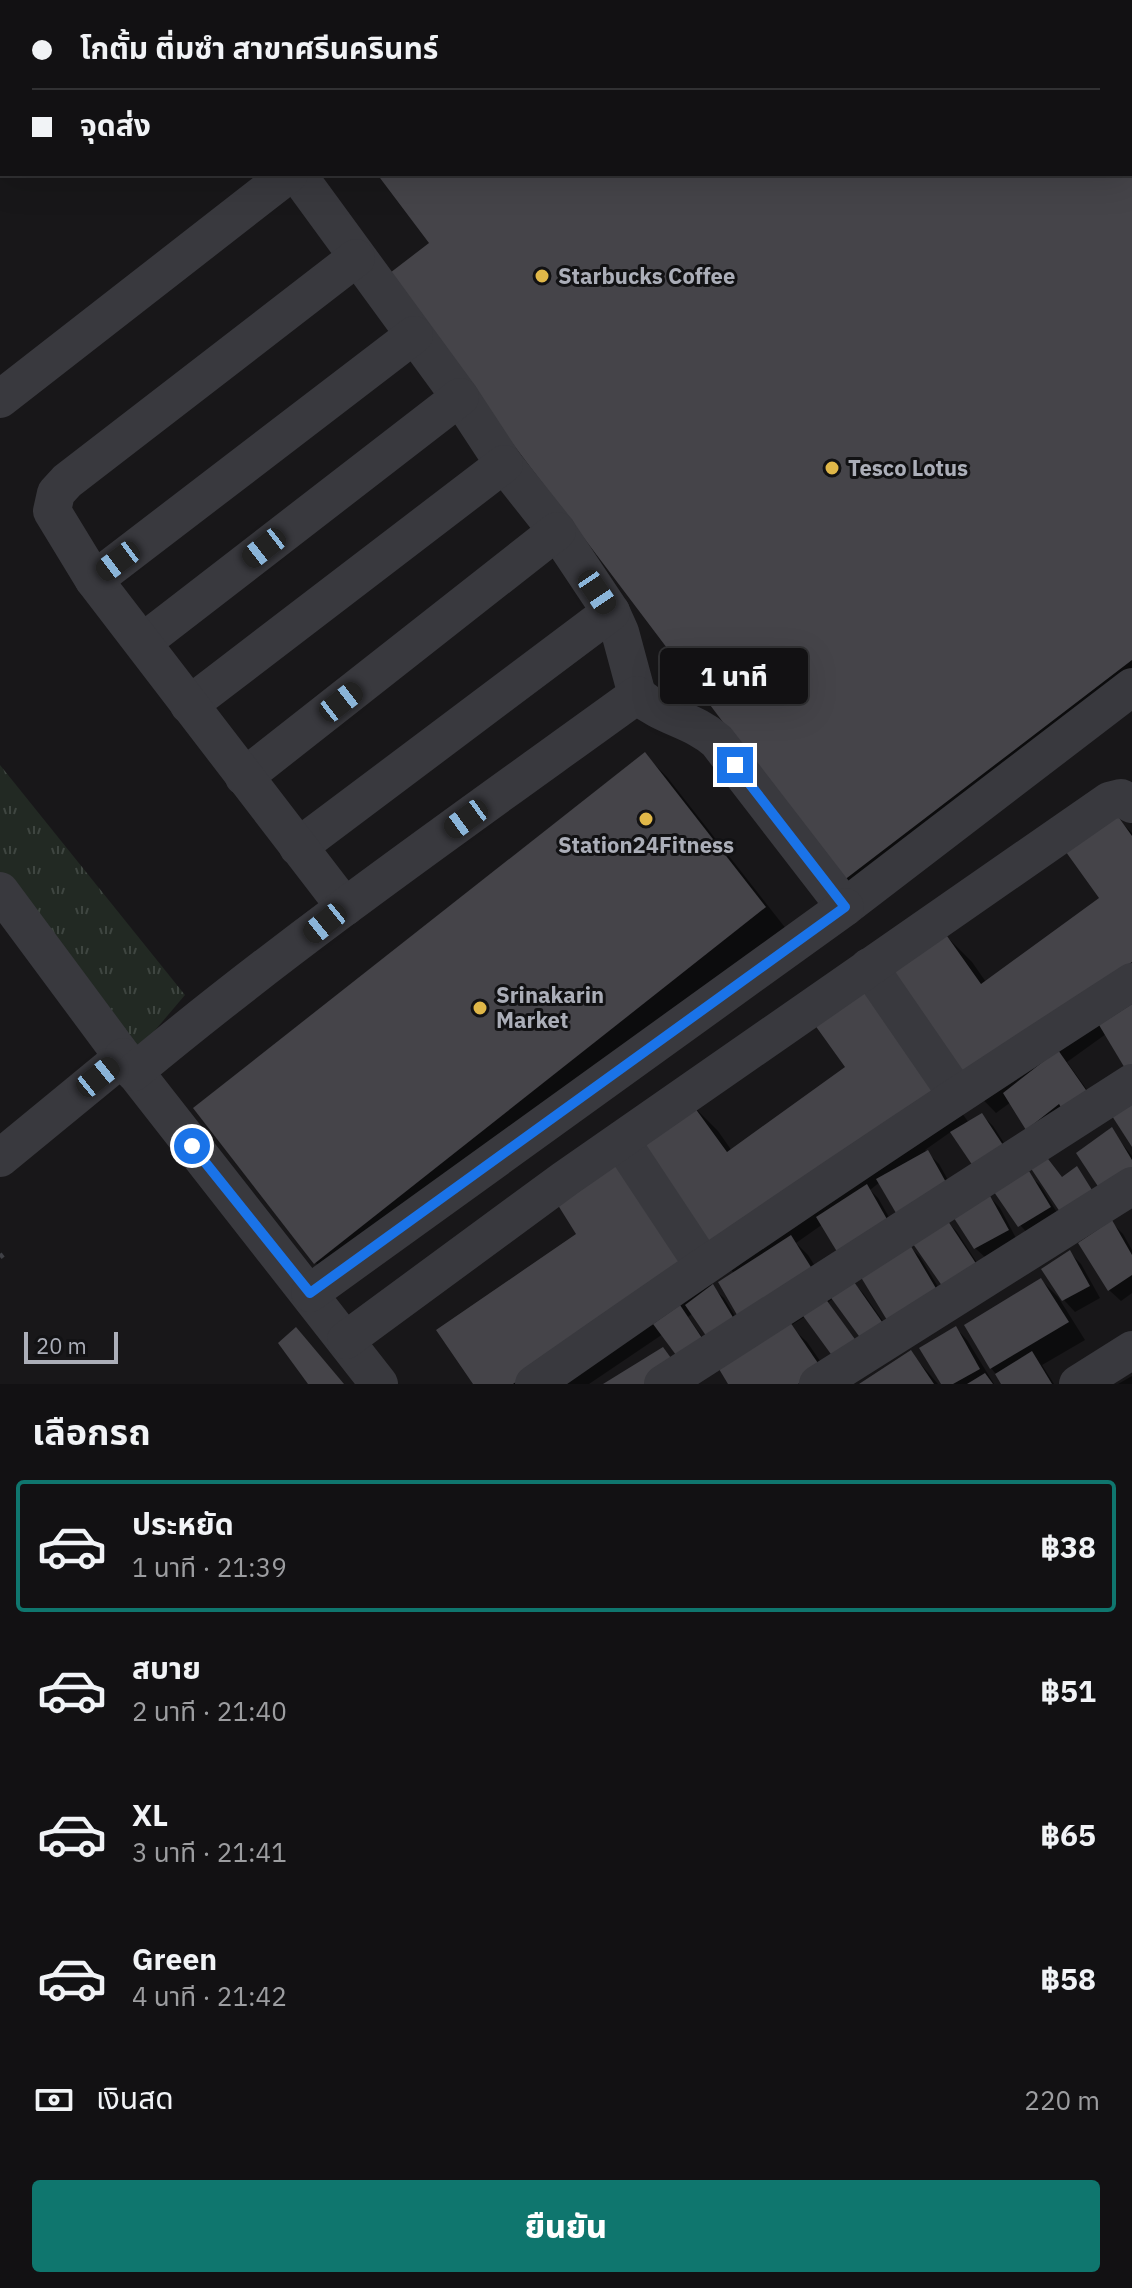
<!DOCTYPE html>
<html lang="th">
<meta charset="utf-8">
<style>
body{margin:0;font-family:"IBM Plex Sans","Noto Sans Thai",sans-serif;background:#1b1a1c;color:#f1f3f6;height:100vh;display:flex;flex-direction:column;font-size:30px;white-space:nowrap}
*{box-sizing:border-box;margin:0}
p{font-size:26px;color:#9c9da0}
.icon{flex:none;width:44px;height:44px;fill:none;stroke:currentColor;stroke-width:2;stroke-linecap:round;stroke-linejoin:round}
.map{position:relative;height:1384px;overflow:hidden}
.side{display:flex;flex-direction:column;background:#121113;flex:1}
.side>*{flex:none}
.hud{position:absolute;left:0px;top:0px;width:1132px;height:176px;box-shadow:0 8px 32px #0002,0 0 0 2px #313133;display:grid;align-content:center;height:176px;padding:0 32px;background:#121113}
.scale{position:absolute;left:24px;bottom:20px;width:94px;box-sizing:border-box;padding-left:8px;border:4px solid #abaeb8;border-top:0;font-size:22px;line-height:28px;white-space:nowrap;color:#abaeb8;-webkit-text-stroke:6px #121214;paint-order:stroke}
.end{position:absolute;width:36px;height:36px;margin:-18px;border:10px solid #1a73e8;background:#fff;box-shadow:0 0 0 4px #fff}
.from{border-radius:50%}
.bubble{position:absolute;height:56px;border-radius:8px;background:#121113;box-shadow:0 8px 32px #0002,0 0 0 2px #313133;font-size:26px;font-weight:800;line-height:56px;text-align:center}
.car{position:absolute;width:24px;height:48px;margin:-24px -12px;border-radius:10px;box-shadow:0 0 6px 2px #0007;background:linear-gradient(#222 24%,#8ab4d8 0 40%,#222 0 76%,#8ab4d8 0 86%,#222 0)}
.hud b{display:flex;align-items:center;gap:28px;height:76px;font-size:30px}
.hud b+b{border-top:2px solid #313133}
.hud i{width:20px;height:20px;background:#f1f3f6}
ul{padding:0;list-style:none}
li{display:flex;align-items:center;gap:24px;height:132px;margin:0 16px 12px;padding:0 16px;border:4px solid transparent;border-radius:8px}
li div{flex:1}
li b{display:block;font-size:30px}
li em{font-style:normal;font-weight:800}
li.on{border-color:#0f766e}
li>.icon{width:72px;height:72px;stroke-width:1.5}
h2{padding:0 32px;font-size:36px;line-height:96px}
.pay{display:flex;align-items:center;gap:20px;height:88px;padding:0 32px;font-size:30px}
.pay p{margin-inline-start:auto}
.primary-button{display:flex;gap:16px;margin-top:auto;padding:16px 32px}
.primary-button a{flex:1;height:92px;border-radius:8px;background:#0f766e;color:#fff;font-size:32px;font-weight:800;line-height:92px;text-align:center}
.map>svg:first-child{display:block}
.park{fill:url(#park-tufts)}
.shadow{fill:#0007}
.building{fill:#454449}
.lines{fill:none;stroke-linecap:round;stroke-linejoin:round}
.path{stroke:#3f4045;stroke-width:5;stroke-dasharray:4 6;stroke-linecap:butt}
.minor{stroke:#39393e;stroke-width:38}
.route{stroke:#1a73e8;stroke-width:10}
.poi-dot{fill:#e0b748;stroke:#121214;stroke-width:3}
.labels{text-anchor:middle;stroke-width:6;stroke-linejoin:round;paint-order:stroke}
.poi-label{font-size:22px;font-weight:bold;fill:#abaeb8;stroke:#121214;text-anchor:start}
</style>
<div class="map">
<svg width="1132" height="1384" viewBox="0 0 1132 1384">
<defs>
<pattern id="park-tufts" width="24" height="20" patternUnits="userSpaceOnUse" patternTransform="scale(2)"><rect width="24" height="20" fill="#222923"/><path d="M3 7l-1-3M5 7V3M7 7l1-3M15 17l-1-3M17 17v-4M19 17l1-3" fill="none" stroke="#3f4641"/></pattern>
</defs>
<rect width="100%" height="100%" fill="#181719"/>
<!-- park -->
<polygon class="park" points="0,765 185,995 129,1061 0,903"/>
<!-- shadow -->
<g class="shadow">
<polygon points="597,0 648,0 650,2 594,2"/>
<polygon points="711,0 1121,0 1122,2 708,2"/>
<polygon points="1130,12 1132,699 867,901 845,879 432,243 380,174 1130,174"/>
<polygon points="645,755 667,777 787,930 338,1284 315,1262"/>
<polygon points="1117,818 1132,833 1132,1074 1106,1034 1067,1062 1103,1112 1038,1140 1011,1102 996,1113 966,1082 941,931 972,962 986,982 1102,899"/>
<polygon points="894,1017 969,1123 982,1115 993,1126 1015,1160 977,1168 952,1131 925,1150 939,1164 957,1196 880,1182 870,1190 878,1198 902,1240 823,1224 796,1243 808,1255 833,1295 851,1281 863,1293 897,1341 834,1298 827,1303 870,1358 806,1316 790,1326 807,1342 836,1384 731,1384 763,1342 735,1274 712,1251 687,1100 718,1131 732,1151 848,1068"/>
<polygon points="1111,1130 1132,1156 1132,1194"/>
<polygon points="1028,1174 1040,1185 1061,1219 1031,1237 1020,1225"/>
<polygon points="650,1193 714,1289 724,1298 747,1336 693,1313 688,1317 718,1359 663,1334 589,1384 475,1384"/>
<polygon points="989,1196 1000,1208 1018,1242 987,1259 975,1248"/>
<polygon points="946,1220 957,1232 991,1284 960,1303"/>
<polygon points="1112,1223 1123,1234 1132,1250 1132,1293 1121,1301 1109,1290"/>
<polygon points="909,1246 920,1257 950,1307 903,1335"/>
<polygon points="1070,1253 1081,1264 1100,1298 1075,1312 1064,1300 1044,1269"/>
<polygon points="1041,1280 1058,1297 1085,1340 1042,1365 1054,1384 1004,1384 991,1368"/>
<polygon points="956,1328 967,1340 994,1384 944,1384"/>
<polygon points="911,1353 938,1384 863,1384"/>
<polygon points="1132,1376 1132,1384 1118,1384"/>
</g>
<!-- building -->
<g class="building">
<polygon points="377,174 1132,174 1132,660 843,881 386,276 429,243"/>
<polygon points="645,752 766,907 314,1264 193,1108"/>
<polygon points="1117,815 1132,836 1132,962 964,1083 883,971 942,929 981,984 1099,898 1066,852"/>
<polygon points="863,984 938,1088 710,1252 630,1139 687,1097 727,1152 845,1067 812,1021"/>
<polygon points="1132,1004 1132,1067 1126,1070 1099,1025"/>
<polygon points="1058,1050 1093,1100 1067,1117 1059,1104 1026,1130 1003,1093"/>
<polygon points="1132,1103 1132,1147 1112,1116"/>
<polygon points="982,1113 1005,1148 975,1169 950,1132"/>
<polygon points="1112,1127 1132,1160 1132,1175 1103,1194 1076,1153"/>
<polygon points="928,1150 947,1184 896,1213 876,1179"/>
<polygon points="1045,1155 1062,1177 1077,1166 1097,1198 1064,1218 1030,1167"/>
<polygon points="619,1159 689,1264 513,1384 473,1384 436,1330 576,1234 556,1202"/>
<polygon points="1029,1171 1051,1207 1018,1227 994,1192"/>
<polygon points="867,1184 892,1228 839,1255 816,1217"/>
<polygon points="989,1194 1009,1230 974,1249 952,1215"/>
<polygon points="946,1218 981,1271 947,1293 911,1241"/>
<polygon points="1112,1220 1132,1255 1132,1275 1108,1291 1078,1243"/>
<polygon points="791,1235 819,1280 744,1327 718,1282"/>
<polygon points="909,1243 940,1295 890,1325 859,1274"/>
<polygon points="1070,1250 1090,1286 1062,1301 1041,1269"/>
<polygon points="1041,1278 1069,1322 990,1369 964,1325"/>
<polygon points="852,1279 887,1329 864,1343 829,1295"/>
<polygon points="713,1284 737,1324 711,1343 685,1305"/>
<polygon points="825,1298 860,1346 836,1361 801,1313"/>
<polygon points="680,1305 708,1347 682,1363 653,1324"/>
<polygon points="790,1322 822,1369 798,1384 728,1384 719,1369"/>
<polygon points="956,1326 980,1369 953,1384 941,1384 919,1348"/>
<polygon points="296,1327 344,1384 308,1384 278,1343"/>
<polygon points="663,1347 679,1369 656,1384 603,1384"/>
<polygon points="911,1350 934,1384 859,1384"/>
<polygon points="1032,1351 1052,1384 1001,1384 995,1374"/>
<polygon points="985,1373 993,1384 967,1384"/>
</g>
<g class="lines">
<!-- path -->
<polyline class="path" points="0,1257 5,1253"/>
<!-- minor -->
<g class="minor">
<polyline points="500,2 503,0"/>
<polyline points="297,174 460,397 504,464 557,531 611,612 620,632 637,695"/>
<polyline points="0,399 289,174"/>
<polyline points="94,580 414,335"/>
<polyline points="143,642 460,397"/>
<polyline points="189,705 504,464"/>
<polyline points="244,777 557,531"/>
<polyline points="298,847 611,612"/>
<polyline points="0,891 123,1057 0,1158"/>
<polyline points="345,907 94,580 52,511 56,493 67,481 356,258"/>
<polyline points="869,967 957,1095"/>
<polyline points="123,1057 379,1384"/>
<path d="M134,1072C295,938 467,818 637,695C664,718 692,719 717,741L845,907L1132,687"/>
<polyline points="621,1141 703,1265"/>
<polyline points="310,1293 845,907"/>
<polyline points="346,1340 565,1179 1109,801 1121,798 1132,804"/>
<path d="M534,1384C731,1246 930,1112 1132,982"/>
<polyline points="663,1384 1132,1083"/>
<polyline points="818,1384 1132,1186"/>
<polyline points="1078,1384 1132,1350"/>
</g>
</g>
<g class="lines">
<!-- route -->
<polyline class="route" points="192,1146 310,1293 845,907 735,765"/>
</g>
<!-- markers -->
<g class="poi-dot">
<circle cx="542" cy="276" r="8"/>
<circle cx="832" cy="468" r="8"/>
<circle cx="646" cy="819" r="8"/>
<circle cx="480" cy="1008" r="8"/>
</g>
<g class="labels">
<!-- poi labels -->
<g class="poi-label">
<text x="558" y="284">Starbucks Coffee</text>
<text x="848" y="476">Tesco Lotus</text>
<text x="646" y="853" text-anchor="middle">Station24Fitness</text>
<text x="496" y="1003">Srinakarin<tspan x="496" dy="25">Market</tspan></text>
</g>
</g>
</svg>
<div class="scale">20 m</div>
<i class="end from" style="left:192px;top:1146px"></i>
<i class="end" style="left:735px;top:765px"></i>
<div class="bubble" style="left:660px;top:648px;width:148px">1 นาที</div>
<i class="car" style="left:264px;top:548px;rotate:232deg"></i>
<i class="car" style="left:118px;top:561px;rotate:233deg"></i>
<i class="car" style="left:597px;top:592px;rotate:146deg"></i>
<i class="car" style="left:341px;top:702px;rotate:52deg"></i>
<i class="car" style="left:466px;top:819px;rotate:234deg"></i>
<i class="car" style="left:325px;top:923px;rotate:231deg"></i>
<i class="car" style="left:98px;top:1077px;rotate:51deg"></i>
<div class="hud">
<b><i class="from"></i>โกตั้ม ติ่มซำ สาขาศรีนครินทร์</b>
<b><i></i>จุดส่ง</b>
</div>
</div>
<section class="side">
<h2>เลือกรถ</h2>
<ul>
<li class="on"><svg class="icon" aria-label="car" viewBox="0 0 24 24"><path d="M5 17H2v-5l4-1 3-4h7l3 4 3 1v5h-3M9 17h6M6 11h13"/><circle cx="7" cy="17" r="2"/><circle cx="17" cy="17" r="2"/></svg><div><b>ประหยัด</b><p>1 นาที · 21:39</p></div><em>฿38</em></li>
<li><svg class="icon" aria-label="car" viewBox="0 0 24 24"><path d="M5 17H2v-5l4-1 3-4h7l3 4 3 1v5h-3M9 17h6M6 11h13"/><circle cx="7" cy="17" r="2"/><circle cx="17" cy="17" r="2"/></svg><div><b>สบาย</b><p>2 นาที · 21:40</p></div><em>฿51</em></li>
<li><svg class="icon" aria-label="car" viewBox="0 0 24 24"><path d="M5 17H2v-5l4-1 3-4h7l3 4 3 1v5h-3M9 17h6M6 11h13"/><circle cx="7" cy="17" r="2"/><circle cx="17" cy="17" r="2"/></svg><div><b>XL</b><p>3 นาที · 21:41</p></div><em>฿65</em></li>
<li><svg class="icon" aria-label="car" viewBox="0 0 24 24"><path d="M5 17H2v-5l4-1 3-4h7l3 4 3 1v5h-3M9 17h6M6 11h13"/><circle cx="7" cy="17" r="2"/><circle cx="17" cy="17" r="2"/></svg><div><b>Green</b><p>4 นาที · 21:42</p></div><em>฿58</em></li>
</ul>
<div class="pay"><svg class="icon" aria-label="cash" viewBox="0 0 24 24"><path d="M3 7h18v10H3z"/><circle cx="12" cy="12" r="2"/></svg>เงินสด<p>220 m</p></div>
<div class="primary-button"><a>ยืนยัน</a></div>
</section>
